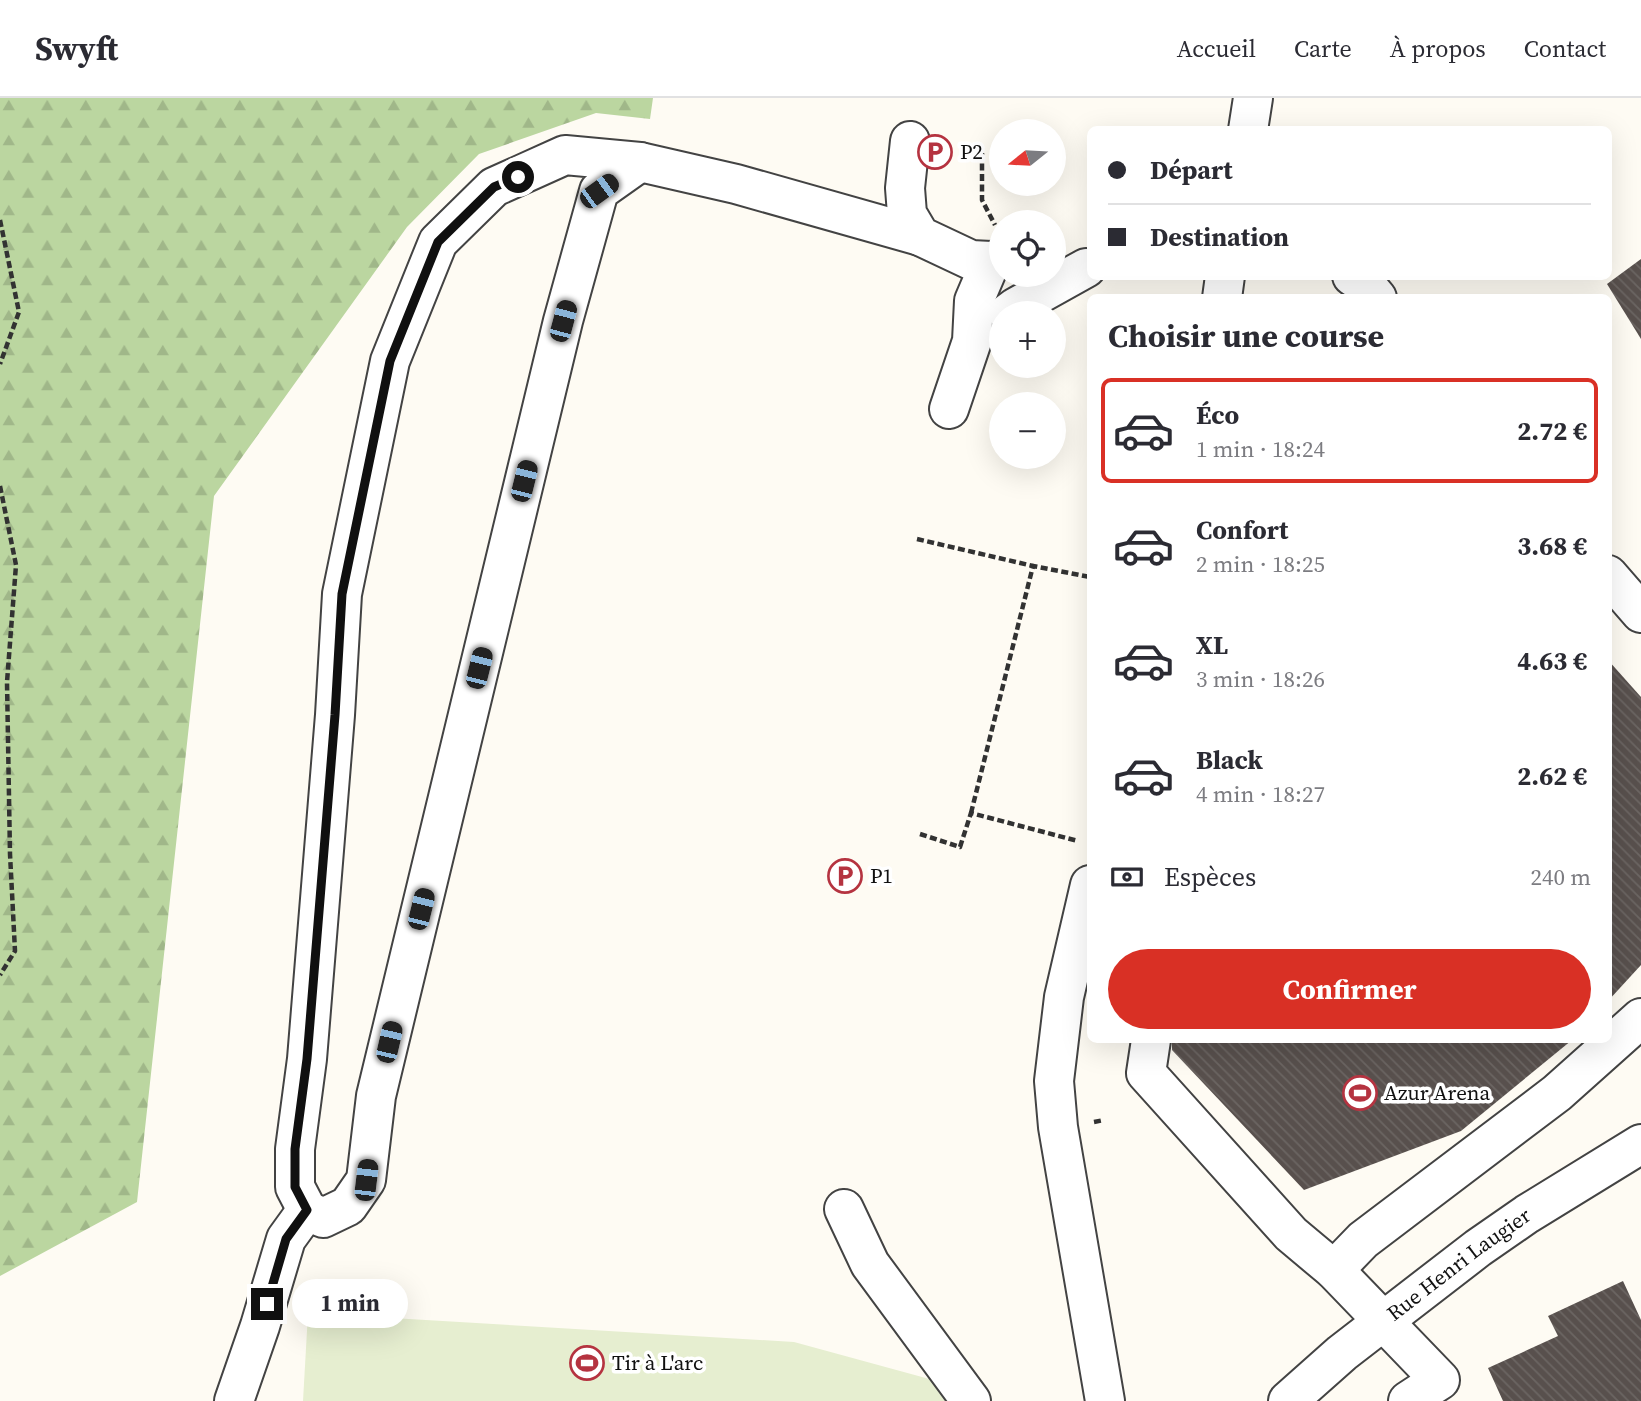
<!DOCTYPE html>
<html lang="fr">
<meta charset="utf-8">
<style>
body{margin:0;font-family:"Source Serif 4",serif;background:#f7f7f7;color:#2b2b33;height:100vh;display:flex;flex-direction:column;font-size:26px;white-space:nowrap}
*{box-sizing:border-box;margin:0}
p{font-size:23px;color:#7c7c81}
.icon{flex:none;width:38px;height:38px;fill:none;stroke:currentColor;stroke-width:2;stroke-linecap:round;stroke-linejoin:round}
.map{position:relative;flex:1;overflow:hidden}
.drawer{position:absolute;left:1087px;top:196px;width:525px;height:749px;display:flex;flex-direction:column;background:#fff;border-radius:10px;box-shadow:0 7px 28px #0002}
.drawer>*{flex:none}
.top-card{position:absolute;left:1087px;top:28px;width:525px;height:154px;border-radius:10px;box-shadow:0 7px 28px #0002;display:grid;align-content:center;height:154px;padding:0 21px;background:#fff}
.needle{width:46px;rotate:252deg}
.controls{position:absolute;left:989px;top:21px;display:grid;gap:14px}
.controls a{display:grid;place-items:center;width:77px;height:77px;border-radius:50%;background:#fff;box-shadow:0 7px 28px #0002;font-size:35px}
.end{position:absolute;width:32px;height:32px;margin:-16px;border:9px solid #101010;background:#fff;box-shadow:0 0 0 4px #fff}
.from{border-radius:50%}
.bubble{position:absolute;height:49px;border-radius:24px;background:#fff;box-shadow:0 7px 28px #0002;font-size:23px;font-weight:700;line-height:49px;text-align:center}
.car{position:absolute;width:21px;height:42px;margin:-21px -10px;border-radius:9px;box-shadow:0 0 5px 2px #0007;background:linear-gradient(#222 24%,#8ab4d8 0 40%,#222 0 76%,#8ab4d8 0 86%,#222 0)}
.top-card b{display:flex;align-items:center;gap:24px;height:66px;font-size:26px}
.top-card b+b{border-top:2px solid #e1e1e2}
.top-card i{width:18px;height:18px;background:#2b2b33}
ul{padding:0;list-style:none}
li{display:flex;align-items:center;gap:21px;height:105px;margin:0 14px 10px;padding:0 7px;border:4px solid transparent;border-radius:10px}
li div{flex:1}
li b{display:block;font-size:26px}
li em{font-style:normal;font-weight:700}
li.active{border-color:#d93025}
li>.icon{width:63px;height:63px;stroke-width:1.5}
h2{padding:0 21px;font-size:32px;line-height:84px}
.pay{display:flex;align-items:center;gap:18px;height:77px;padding:0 21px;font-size:26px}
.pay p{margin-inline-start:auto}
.button{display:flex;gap:14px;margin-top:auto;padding:14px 21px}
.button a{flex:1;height:80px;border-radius:42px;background:#d93025;color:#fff;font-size:28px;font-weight:700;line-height:80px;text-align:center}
header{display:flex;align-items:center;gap:42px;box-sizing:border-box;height:98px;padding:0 35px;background:#fff;border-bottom:2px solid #e1e1e2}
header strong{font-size:33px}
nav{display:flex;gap:38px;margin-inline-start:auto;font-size:24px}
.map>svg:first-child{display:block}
.forest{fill:url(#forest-firs)}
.pitch{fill:#e6eed0}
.building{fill:url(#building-back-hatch)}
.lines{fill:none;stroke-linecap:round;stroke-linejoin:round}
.minor-casing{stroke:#434343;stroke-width:42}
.path{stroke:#323232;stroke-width:4.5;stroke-dasharray:7 3.5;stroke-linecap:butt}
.minor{stroke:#fff;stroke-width:38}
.route{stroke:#101010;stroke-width:9}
.labels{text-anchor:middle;stroke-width:7;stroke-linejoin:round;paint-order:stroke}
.poi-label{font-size:21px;fill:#101010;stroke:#fff;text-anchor:start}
.street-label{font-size:21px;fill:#101010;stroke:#fff}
</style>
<header>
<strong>Swyft</strong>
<nav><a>Accueil</a><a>Carte</a><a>À propos</a><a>Contact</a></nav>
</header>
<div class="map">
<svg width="1641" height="1303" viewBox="0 0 1641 1303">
<defs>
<pattern id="forest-firs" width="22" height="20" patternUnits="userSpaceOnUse" patternTransform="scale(1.75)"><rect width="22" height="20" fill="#bbd6a0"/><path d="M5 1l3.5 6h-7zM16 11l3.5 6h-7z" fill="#a0b789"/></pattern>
<pattern id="building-back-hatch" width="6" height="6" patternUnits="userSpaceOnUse" patternTransform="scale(1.75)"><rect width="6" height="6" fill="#58504d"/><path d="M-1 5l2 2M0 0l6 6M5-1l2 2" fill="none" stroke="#6b6562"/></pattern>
</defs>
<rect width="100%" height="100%" fill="#fefbf3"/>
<!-- forest -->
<polygon class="forest" points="0,0 653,0 650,21 596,15 479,56 407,129 214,398 137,1104 0,1178"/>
<!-- pitch -->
<polygon class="pitch" points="308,1215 794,1244 944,1285 957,1303 303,1303"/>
<!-- building -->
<g class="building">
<polygon points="1641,161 1641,241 1607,186"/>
<polygon points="1608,562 1641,599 1641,867 1608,903"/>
<polygon points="1172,942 1572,942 1461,1033 1304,1092 1172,952"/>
<polygon points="1623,1183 1641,1222 1641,1303 1503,1303 1488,1270 1558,1238 1548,1218"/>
</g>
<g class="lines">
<!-- minor casing -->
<g class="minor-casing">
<g id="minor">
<polyline points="1248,32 1253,0"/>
<polyline points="910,43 905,90 907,116 920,138 971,162 991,163"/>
<polygon points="565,57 640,64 599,93 563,223 376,998 366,1082 348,1108 323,1120 307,1112 295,1089 295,1051 307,961 335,617 342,496 390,263 438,144 494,89"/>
<polyline points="640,64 736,86 920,138"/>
<polyline points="1352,178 1367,188 1377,200"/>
<polyline points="1222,200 1225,178"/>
<polyline points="1008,215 1016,209 1086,170"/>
<polyline points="949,311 972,243 974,203 991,163 1001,161"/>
<polyline points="1608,477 1641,515"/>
<polyline points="1090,787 1064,899 1054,983 1058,1029 1105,1303"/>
<polyline points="1151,942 1146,975 1291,1136 1334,1172 1440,1282 1408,1303"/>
<polyline points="844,1111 870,1166 971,1303"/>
<polyline points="1334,1172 1363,1142 1557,995 1641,920"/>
<polyline points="234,1303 260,1228 286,1141 307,1112"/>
<path id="s1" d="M1288,1303L1342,1255L1478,1150L1527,1116L1641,1046"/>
</g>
</g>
<!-- path -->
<g class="path">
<polyline points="982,55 982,102 995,127"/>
<polyline points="0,122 19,214 0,266"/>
<polyline points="0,388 16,467 7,584 10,756 15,853 0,877"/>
<polyline points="917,441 1033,468"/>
<polyline points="971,715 1033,468 1090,479"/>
<polyline points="920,736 960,749 971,715 1078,743"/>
<polyline points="1094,1024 1104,1022"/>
</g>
<!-- minor -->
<use href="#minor" class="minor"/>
</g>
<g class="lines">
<!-- route -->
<polyline class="route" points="267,1206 286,1141 307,1112 295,1089 295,1051 307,961 335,617 342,496 390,263 438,144 494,89 518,79"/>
</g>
<!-- icons -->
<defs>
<g id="parking-ring" transform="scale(1.75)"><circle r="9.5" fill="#fff" stroke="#b53340" stroke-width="1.5"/><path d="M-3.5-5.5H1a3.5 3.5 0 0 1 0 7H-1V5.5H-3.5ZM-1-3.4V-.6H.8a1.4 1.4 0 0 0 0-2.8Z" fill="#b53340"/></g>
<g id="stadium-ring" transform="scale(1.75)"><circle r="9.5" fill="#fff" stroke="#b53340" stroke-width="1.5"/><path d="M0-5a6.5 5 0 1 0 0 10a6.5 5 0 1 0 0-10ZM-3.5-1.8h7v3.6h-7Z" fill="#b53340"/></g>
</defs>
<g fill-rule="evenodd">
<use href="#parking-ring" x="935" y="54"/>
<use href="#parking-ring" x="845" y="778"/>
<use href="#stadium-ring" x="1360" y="995"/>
<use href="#stadium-ring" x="587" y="1265"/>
</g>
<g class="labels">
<!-- poi labels -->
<g class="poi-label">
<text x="960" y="61">P2</text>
<text x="870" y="785">P1</text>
<text x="1384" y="1002">Azur Arena</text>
<text x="612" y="1272">Tir à L'arc</text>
</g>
<!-- street labels -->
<g class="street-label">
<text dy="7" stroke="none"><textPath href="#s1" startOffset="219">Rue Henri Laugier</textPath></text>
</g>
</g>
</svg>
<div class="controls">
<a><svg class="needle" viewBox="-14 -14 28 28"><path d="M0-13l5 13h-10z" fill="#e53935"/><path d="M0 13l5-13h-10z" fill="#7c7c81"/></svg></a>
<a><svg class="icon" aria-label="locate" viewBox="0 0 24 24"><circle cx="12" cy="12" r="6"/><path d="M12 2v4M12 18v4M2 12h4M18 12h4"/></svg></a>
<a>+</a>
<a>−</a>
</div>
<i class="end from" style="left:518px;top:79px"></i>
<i class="end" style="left:267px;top:1206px"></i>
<div class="bubble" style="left:292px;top:1181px;width:116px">1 min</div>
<i class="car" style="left:599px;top:93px;rotate:54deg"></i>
<i class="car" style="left:563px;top:223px;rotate:15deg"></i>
<i class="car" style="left:524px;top:383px;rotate:14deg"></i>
<i class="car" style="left:479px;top:570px;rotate:14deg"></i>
<i class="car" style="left:421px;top:811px;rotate:14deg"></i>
<i class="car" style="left:389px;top:944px;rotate:13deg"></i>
<i class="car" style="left:366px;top:1082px;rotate:7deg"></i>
<div class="top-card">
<b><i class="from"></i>Départ</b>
<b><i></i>Destination</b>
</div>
<section class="drawer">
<h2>Choisir une course</h2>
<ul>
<li class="active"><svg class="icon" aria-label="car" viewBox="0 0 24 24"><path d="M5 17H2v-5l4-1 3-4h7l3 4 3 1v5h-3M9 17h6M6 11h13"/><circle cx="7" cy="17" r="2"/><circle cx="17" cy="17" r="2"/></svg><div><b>Éco</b><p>1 min · 18:24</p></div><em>2.72 €</em></li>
<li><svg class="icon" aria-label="car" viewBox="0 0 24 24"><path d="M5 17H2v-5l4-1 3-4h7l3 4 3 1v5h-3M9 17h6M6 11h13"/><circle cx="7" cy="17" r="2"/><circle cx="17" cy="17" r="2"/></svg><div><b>Confort</b><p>2 min · 18:25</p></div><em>3.68 €</em></li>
<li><svg class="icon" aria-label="car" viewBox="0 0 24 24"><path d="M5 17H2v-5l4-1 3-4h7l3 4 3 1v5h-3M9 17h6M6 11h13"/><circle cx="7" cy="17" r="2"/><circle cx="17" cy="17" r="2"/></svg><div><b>XL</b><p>3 min · 18:26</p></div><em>4.63 €</em></li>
<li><svg class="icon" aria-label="car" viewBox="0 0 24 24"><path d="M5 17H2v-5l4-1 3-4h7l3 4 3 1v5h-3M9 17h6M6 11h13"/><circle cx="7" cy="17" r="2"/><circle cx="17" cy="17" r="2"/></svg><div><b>Black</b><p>4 min · 18:27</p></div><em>2.62 €</em></li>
</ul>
<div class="pay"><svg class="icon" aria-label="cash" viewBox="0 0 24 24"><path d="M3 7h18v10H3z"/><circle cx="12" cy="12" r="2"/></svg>Espèces<p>240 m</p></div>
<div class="button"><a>Confirmer</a></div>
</section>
</div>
